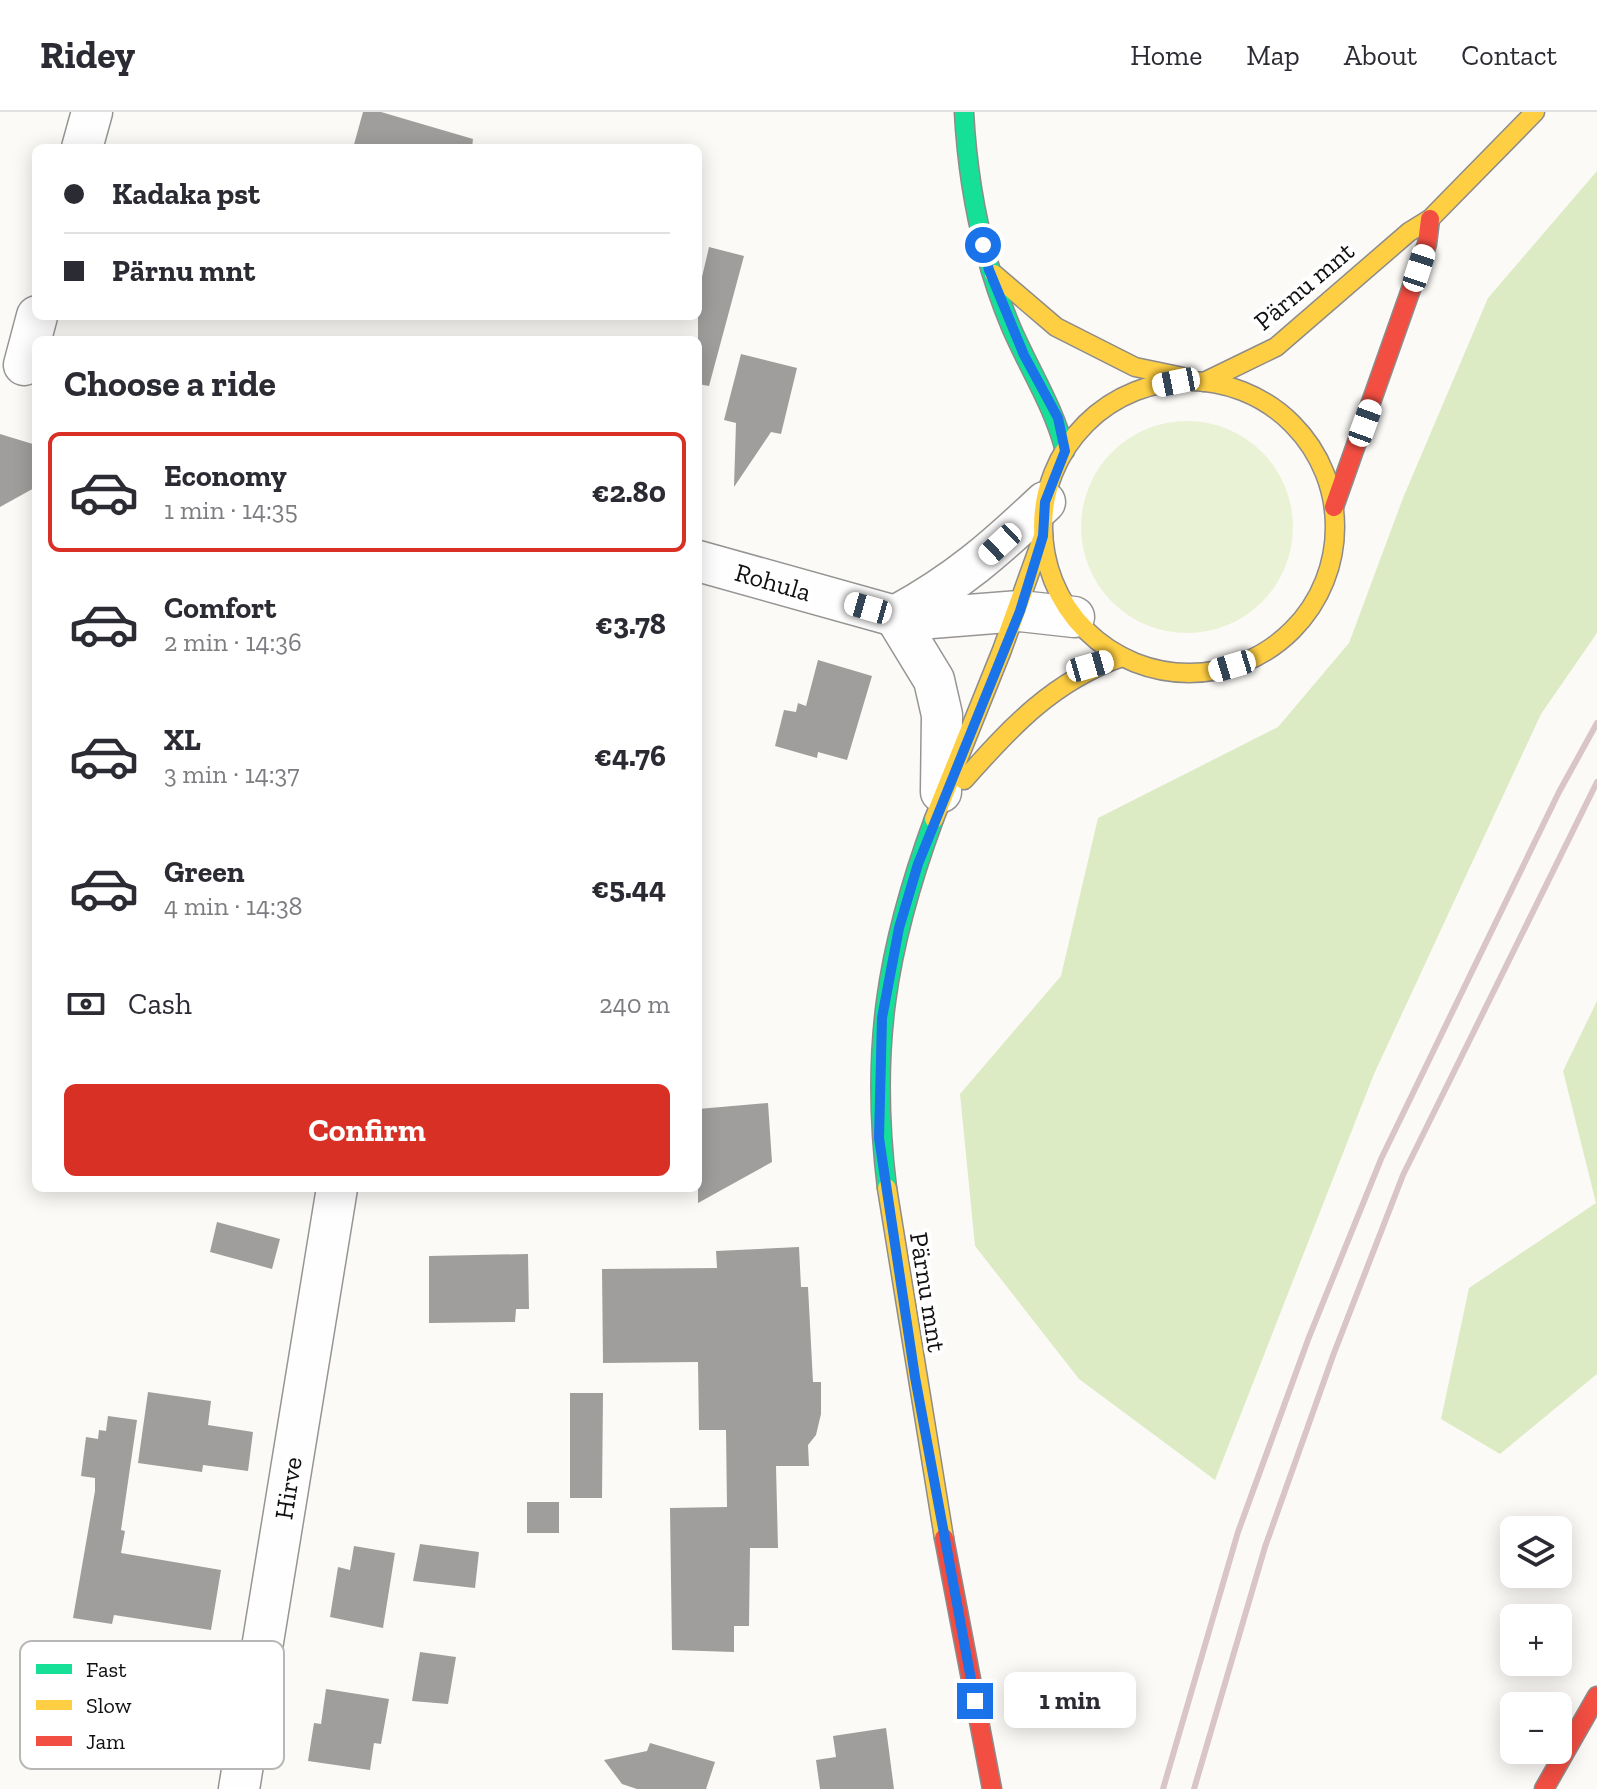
<!DOCTYPE html>
<meta charset="utf-8">
<style>
body{margin:0;font-family:"Zilla Slab",serif;background:#f7f7f7;color:#2b2b33;height:100vh;display:flex;flex-direction:column;font-size:30px;white-space:nowrap}
*{box-sizing:border-box;margin:0}
p{font-size:26px;color:#7c7c81}
.icon{flex:none;width:44px;height:44px;fill:none;stroke:currentColor;stroke-width:2;stroke-linecap:round;stroke-linejoin:round}
.map{position:relative;flex:1;overflow:hidden}
.drawer{position:absolute;left:32px;top:224px;width:670px;height:856px;display:flex;flex-direction:column;background:#fff;border-radius:12px;box-shadow:0 4px 20px #0003}
.drawer>*{flex:none}
.guide{position:absolute;left:32px;top:32px;width:670px;height:176px;border-radius:12px;box-shadow:0 4px 20px #0003;display:grid;align-content:center;height:176px;padding:0 32px;background:#fff}
.fabs{position:absolute;left:1500px;top:1404px;display:grid;gap:16px}
.fabs a{display:grid;place-items:center;width:72px;height:72px;border-radius:12px;background:#fff;box-shadow:0 4px 20px #0003;font-size:40px}
.end{position:absolute;width:36px;height:36px;margin:-18px;border:10px solid #1a73e8;background:#fff;box-shadow:0 0 0 4px #fff}
.from{border-radius:50%}
.bubble{position:absolute;height:56px;border-radius:12px;background:#fff;box-shadow:0 4px 20px #0003;font-size:26px;font-weight:800;line-height:56px;text-align:center}
.car{position:absolute;width:24px;height:48px;margin:-24px -12px;border-radius:10px;box-shadow:0 0 6px 2px #0007;background:linear-gradient(#fff 24%,#345 0 40%,#fff 0 76%,#345 0 86%,#fff 0)}
.guide b{display:flex;align-items:center;gap:28px;height:76px;font-size:30px}
.guide b+b{border-top:2px solid #e1e1e2}
.guide i{width:20px;height:20px;background:#2b2b33}
ul{padding:0;list-style:none}
li{display:flex;align-items:center;gap:24px;height:120px;margin:0 16px 12px;padding:0 16px;border:4px solid transparent;border-radius:12px}
li div{flex:1}
li b{display:block;font-size:30px}
li em{font-style:normal;font-weight:800}
li.on{border-color:#d93025}
li>.icon{width:72px;height:72px;stroke-width:1.5}
h2{padding:0 32px;font-size:36px;line-height:96px}
.pay{display:flex;align-items:center;gap:20px;height:88px;padding:0 32px;font-size:30px}
.pay p{margin-inline-start:auto}
.action{display:flex;gap:16px;margin-top:auto;padding:16px 32px}
.action a{flex:1;height:92px;border-radius:12px;background:#d93025;color:#fff;font-size:32px;font-weight:800;line-height:92px;text-align:center}
header{display:flex;align-items:center;gap:48px;box-sizing:border-box;height:112px;padding:0 40px;background:#fff;border-bottom:2px solid #e1e1e2}
header strong{font-size:38px}
nav{display:flex;gap:44px;margin-inline-start:auto;font-size:28px}
.map>svg:first-child{display:block}
.green{fill:#eaf2d5}
.forest{fill:#dcebc3}
.building{fill:#a09e9c}
.lines{fill:none;stroke-linecap:round;stroke-linejoin:round}
.street-casing{stroke:#969594;stroke-width:43}
.fast-casing{stroke:#8d8c8b;stroke-width:21}
.slow-casing{stroke:#8d8c8b;stroke-width:21}
.jam-casing{stroke:#8d8c8b;stroke-width:21}
.street{stroke:#fffefe;stroke-width:40}
.fast{stroke:#16e098;stroke-width:18}
.slow{stroke:#ffcf43;stroke-width:18}
.jam{stroke:#f24e42;stroke-width:18}
.rail{stroke:#d9c5c8;stroke-width:6}
.route{stroke:#1a73e8;stroke-width:10}
.labels{text-anchor:middle;stroke-width:8;stroke-linejoin:round;paint-order:stroke}
.street-label{font-size:26px;fill:#101010;stroke:#fff}
.key{fill:#fff;stroke:#b7b7b7;stroke-width:2}
.key-label{font-size:22px;fill:#101010}
</style>
<header>
<strong>Ridey</strong>
<nav><a>Home</a><a>Map</a><a>About</a><a>Contact</a></nav>
</header>
<div class="map">
<svg width="1597" height="1677" viewBox="0 0 1597 1677">
<rect width="100%" height="100%" fill="#fcfaf7"/>
<!-- green -->
<circle class="green" cx="1187" cy="415" r="106"/>
<!-- forest -->
<g class="forest">
<polygon points="1597,59 1597,521 1541,602 1374,962 1215,1368 1079,1267 975,1134 960,982 1061,864 1098,706 1278,615 1349,531 1403,386 1488,186"/>
<polygon points="1597,889 1597,1262 1500,1342 1441,1307 1469,1176 1596,1091 1563,959"/>
</g>
<!-- building -->
<g class="building">
<polygon points="363,0 381,0 473,27 472,36 353,36"/>
<polygon points="709,135 744,144 709,274 698,272 698,182"/>
<polygon points="741,242 797,256 781,322 771,320 734,375 736,311 724,308"/>
<polygon points="0,322 36,333 36,375 0,395"/>
<polygon points="818,548 872,564 847,648 818,640 817,646 775,634 784,598 796,600 798,591 806,594"/>
<polygon points="768,991 772,1050 698,1091 698,997"/>
<polygon points="217,1110 280,1127 272,1157 210,1140"/>
<polygon points="799,1135 801,1175 808,1175 813,1270 821,1270 821,1302 816,1323 808,1333 809,1354 776,1354 778,1436 750,1436 749,1514 734,1514 734,1540 672,1538 670,1396 727,1395 726,1318 699,1318 698,1250 603,1251 602,1157 717,1156 716,1139"/>
<polygon points="528,1142 529,1197 516,1197 515,1210 429,1211 429,1144"/>
<polygon points="148,1280 211,1289 208,1313 253,1320 248,1359 203,1353 202,1360 138,1351"/>
<polygon points="570,1281 603,1281 602,1386 570,1386"/>
<polygon points="108,1304 137,1308 121,1418 125,1419 121,1441 221,1458 211,1518 114,1503 112,1512 73,1506 95,1379 95,1366 81,1364 86,1325 98,1327 99,1318 106,1319"/>
<rect x="527" y="1390" width="32" height="31"/>
<polygon points="420,1432 479,1440 475,1476 413,1469"/>
<polygon points="354,1434 395,1441 383,1516 330,1505 338,1455 350,1458"/>
<polygon points="420,1540 456,1545 448,1592 412,1589"/>
<polygon points="326,1577 389,1587 381,1632 374,1631 370,1658 308,1649 314,1611 321,1612"/>
<polygon points="886,1616 894,1677 820,1677 816,1648 836,1645 833,1624"/>
<polygon points="650,1631 715,1650 706,1677 637,1677 622,1672 604,1648 647,1639"/>
</g>
<g class="lines">
<!-- street casing -->
<g class="street-casing">
<g id="street">
<polyline points="82,36 92,0"/>
<polyline points="24,253 37,204"/>
<polyline points="698,449 895,504 931,506 1020,499 1074,505"/>
<path d="M897,503C958,470 995,437 1045,390"/>
<polyline points="895,504 934,568 942,603 941,680"/>
<polyline points="239,1677 337,1076"/>
</g>
</g>
<!-- fast casing -->
<g class="fast-casing">
<g id="fast">
<path d="M964,0C968,75 982,146 1011,215C1029,257 1054,295 1065,339"/>
<path d="M887,1076C870,938 886,837 934,707"/>
</g>
</g>
<!-- slow casing -->
<g class="slow-casing">
<g id="slow">
<polyline points="994,162 1056,215 1135,255 1183,265"/>
<circle cx="1189" cy="415" r="146"/>
<polyline points="1204,270 1276,235 1409,120 1430,107 1535,0"/>
<path d="M964,668C1011,615 1053,569 1122,545"/>
<polyline points="934,707 1002,538 1043,424"/>
<polyline points="887,1076 944,1426"/>
</g>
</g>
<!-- jam casing -->
<g class="jam-casing">
<g id="jam">
<polyline points="1334,395 1427,132 1430,107"/>
<polyline points="944,1426 992,1677"/>
<polyline points="1544,1677 1597,1584"/>
</g>
</g>
<!-- street -->
<use href="#street" class="street"/>
<!-- fast -->
<use href="#fast" class="fast"/>
<!-- slow -->
<use href="#slow" class="slow"/>
<!-- jam -->
<use href="#jam" class="jam"/>
<!-- rail -->
<g class="rail">
<polyline points="1163,1677 1238,1420 1309,1225 1381,1047 1559,680 1597,611"/>
<polyline points="1194,1677 1265,1435 1334,1241 1403,1063 1597,670"/>
</g>
</g>
<g class="lines">
<!-- route -->
<polyline class="route" points="975,1589 915,1265 879,1026 882,906 899,816 918,752 1020,499 1043,424 1045,390 1065,339 1058,306 1024,243 989,158 983,133"/>
</g>
<g class="labels">
<!-- street labels -->
<g class="street-label">
<text transform="translate(1304 174) rotate(-40)" y="9">Pärnu mnt</text>
<text transform="translate(773 470) rotate(16)" y="9">Rohula</text>
<text transform="translate(928 1180) rotate(81)" y="9">Pärnu mnt</text>
<text transform="translate(288 1376) rotate(-81)" y="9">Hirve</text>
</g>
</g>
<!-- legend -->
<rect x="20" y="1529" width="264" height="128" rx="12" class="key"/>
<rect x="36" y="1552" width="36" height="10" fill="#16e098"/>
<rect x="36" y="1588" width="36" height="10" fill="#ffcf43"/>
<rect x="36" y="1624" width="36" height="10" fill="#f24e42"/>
<g class="key-label">
<text x="86" y="1565">Fast</text>
<text x="86" y="1601">Slow</text>
<text x="86" y="1637">Jam</text>
</g>
</svg>
<div class="fabs">
<a><svg class="icon" aria-label="layers" viewBox="0 0 24 24"><path d="M12 4l9 5-9 5-9-5zM3 14l9 5 9-5"/></svg></a>
<a>+</a>
<a>−</a>
</div>
<i class="end from" style="left:983px;top:133px"></i>
<i class="end" style="left:975px;top:1589px"></i>
<div class="bubble" style="left:1004px;top:1560px;width:132px">1 min</div>
<i class="car" style="left:1419px;top:156px;rotate:18deg"></i>
<i class="car" style="left:1176px;top:270px;rotate:259deg"></i>
<i class="car" style="left:1365px;top:311px;rotate:20deg"></i>
<i class="car" style="left:1000px;top:432px;rotate:227deg"></i>
<i class="car" style="left:868px;top:496px;rotate:286deg"></i>
<i class="car" style="left:1090px;top:554px;rotate:74deg"></i>
<i class="car" style="left:1232px;top:554px;rotate:253deg"></i>
<div class="guide">
<b><i class="from"></i>Kadaka pst</b>
<b><i></i>Pärnu mnt</b>
</div>
<section class="drawer">
<h2>Choose a ride</h2>
<ul>
<li class="on"><svg class="icon" aria-label="car" viewBox="0 0 24 24"><path d="M5 17H2v-5l4-1 3-4h7l3 4 3 1v5h-3M9 17h6M6 11h13"/><circle cx="7" cy="17" r="2"/><circle cx="17" cy="17" r="2"/></svg><div><b>Economy</b><p>1 min · 14:35</p></div><em>€2.80</em></li>
<li><svg class="icon" aria-label="car" viewBox="0 0 24 24"><path d="M5 17H2v-5l4-1 3-4h7l3 4 3 1v5h-3M9 17h6M6 11h13"/><circle cx="7" cy="17" r="2"/><circle cx="17" cy="17" r="2"/></svg><div><b>Comfort</b><p>2 min · 14:36</p></div><em>€3.78</em></li>
<li><svg class="icon" aria-label="car" viewBox="0 0 24 24"><path d="M5 17H2v-5l4-1 3-4h7l3 4 3 1v5h-3M9 17h6M6 11h13"/><circle cx="7" cy="17" r="2"/><circle cx="17" cy="17" r="2"/></svg><div><b>XL</b><p>3 min · 14:37</p></div><em>€4.76</em></li>
<li><svg class="icon" aria-label="car" viewBox="0 0 24 24"><path d="M5 17H2v-5l4-1 3-4h7l3 4 3 1v5h-3M9 17h6M6 11h13"/><circle cx="7" cy="17" r="2"/><circle cx="17" cy="17" r="2"/></svg><div><b>Green</b><p>4 min · 14:38</p></div><em>€5.44</em></li>
</ul>
<div class="pay"><svg class="icon" aria-label="cash" viewBox="0 0 24 24"><path d="M3 7h18v10H3z"/><circle cx="12" cy="12" r="2"/></svg>Cash<p>240 m</p></div>
<div class="action"><a>Confirm</a></div>
</section>
</div>
